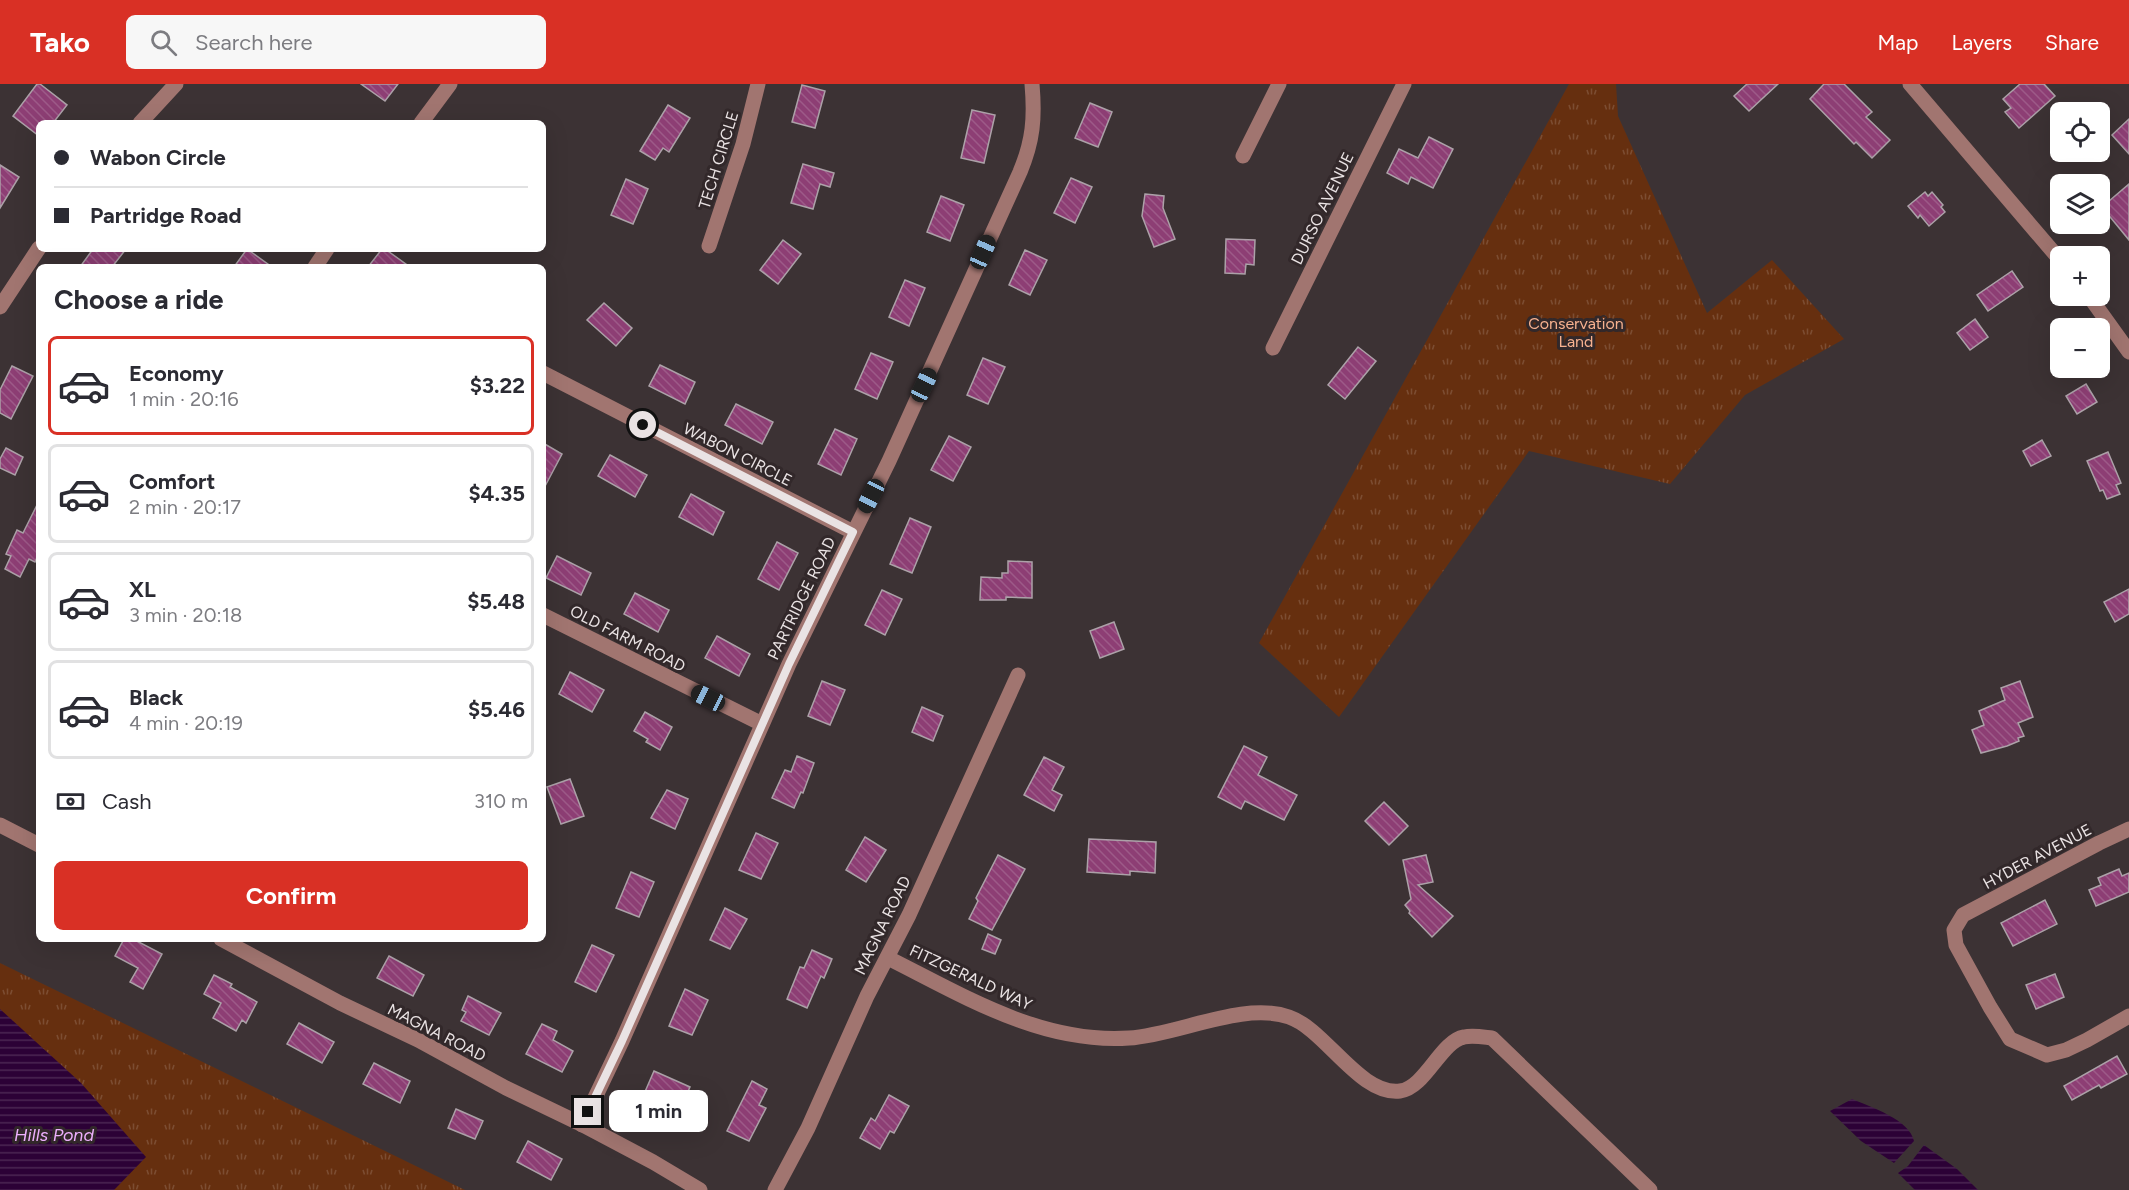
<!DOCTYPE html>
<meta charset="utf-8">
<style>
body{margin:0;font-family:Figtree,sans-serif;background:#f7f7f7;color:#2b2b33;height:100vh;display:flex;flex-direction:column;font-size:22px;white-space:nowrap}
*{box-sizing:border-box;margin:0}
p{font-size:20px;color:#7c7c81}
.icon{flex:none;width:33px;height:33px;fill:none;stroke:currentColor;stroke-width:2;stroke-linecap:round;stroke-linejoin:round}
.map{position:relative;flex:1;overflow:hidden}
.details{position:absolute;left:36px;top:180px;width:510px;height:678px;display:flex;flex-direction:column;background:#fff;border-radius:9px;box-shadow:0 6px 24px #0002}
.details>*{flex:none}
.hud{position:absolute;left:36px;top:36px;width:510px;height:132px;border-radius:9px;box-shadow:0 6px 24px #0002;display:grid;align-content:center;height:132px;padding:0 18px;background:#fff}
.controls{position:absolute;left:2050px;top:18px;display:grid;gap:12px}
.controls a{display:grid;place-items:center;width:60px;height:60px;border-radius:9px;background:#fff;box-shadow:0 6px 24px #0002;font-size:30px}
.end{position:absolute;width:27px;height:27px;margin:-14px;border:8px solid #eae3e4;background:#111;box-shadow:0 0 0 3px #111}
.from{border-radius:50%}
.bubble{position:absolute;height:42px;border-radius:9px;background:#fff;box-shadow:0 6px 24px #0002;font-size:20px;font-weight:700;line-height:42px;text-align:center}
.car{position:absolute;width:18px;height:36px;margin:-18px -9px;border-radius:8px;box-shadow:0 0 4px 2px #0007;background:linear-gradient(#222 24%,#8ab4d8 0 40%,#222 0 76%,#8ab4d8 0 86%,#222 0)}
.hud b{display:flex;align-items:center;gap:21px;height:57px;font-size:22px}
.hud b+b{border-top:2px solid #e1e1e2}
.hud i{width:15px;height:15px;background:#2b2b33}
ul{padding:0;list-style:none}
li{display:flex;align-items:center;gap:18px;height:99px;margin:0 12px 9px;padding:0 6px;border:3px solid #e1e1e2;border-radius:9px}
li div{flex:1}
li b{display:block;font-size:22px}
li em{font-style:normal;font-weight:700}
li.active{border-color:#d93025}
li>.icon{width:54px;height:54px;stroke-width:1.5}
h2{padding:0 18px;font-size:27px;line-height:72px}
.pay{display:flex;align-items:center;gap:15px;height:66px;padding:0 18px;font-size:22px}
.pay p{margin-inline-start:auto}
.cta{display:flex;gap:12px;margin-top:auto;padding:12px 18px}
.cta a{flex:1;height:69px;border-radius:9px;background:#d93025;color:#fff;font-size:24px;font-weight:700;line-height:69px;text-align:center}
header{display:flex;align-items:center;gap:36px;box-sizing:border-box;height:84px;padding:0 30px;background:#d93025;color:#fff}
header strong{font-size:28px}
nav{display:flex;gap:33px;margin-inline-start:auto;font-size:21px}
.search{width:420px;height:54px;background:#f7f7f7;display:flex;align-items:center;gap:15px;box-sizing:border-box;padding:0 21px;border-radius:9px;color:#7c7c81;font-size:22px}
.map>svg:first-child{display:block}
.grass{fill:url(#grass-tufts)}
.water{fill:url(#water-rules)}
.building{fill:url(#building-back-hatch);stroke:#aca1a8;stroke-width:1.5}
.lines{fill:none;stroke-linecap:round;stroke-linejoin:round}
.minor{stroke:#a17570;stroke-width:15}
.route{stroke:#eae3e4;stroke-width:8}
.labels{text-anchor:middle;stroke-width:6;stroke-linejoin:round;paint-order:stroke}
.street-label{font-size:16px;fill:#eae3e4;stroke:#32282a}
.park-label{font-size:16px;fill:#f7b18f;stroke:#32282a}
.water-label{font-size:18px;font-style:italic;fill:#edaffd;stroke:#32282a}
</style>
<header>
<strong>Tako</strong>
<div class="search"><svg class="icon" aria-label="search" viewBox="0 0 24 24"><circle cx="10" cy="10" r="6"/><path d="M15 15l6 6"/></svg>Search here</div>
<nav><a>Map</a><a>Layers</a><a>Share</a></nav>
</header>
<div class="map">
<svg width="2129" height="1106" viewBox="0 0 2129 1106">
<defs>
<pattern id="grass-tufts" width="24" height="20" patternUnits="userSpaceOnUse" patternTransform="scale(1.5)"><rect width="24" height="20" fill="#662f0f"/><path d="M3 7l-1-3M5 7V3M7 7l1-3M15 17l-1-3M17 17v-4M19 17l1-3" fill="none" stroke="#7c4d32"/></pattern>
<pattern id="water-rules" width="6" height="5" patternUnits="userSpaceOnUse" patternTransform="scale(1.5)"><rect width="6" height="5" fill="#2c0136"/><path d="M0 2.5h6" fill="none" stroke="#4b2653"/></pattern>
<pattern id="building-back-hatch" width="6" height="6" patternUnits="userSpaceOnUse" patternTransform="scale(1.5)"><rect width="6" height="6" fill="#8d3e74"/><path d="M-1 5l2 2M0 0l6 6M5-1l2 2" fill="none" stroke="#9d5a88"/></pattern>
</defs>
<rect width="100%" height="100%" fill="#3c3234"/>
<!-- grass -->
<g class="grass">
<polygon points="1569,0 1616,0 1618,32 1707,229 1772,176 1844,255 1745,311 1670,400 1529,367 1339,633 1259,559"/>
<polygon points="0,879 465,1106 0,1106"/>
</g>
<!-- water -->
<g class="water">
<polygon points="0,925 81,999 146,1073 114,1106 0,1106"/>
<path d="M1852,1015C1871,1023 1910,1036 1914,1057L1894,1079L1861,1057L1830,1027Z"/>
<polygon points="1924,1061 1957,1085 1978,1106 1915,1106 1898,1089 1908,1082"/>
</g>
<!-- building -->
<g class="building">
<polygon points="37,0 40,0 67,21 53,39 39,39 39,52 13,32"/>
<polygon points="361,0 398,0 385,17"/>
<polygon points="1747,0 1778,0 1749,27 1734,12"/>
<polygon points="1824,0 1844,0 1872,28 1866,33 1890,56 1872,74 1856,58 1854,60 1810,15"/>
<polygon points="2020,0 2044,0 2055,12 2019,44 2005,28 2011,24 2003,15"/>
<polygon points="802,1 825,7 815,44 792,38"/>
<polygon points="1090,19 1112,28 1098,63 1075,54"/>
<polygon points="668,21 690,34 669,68 663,64 655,76 640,67"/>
<polygon points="972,26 995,31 984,79 961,74"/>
<polygon points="2129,35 2129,70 2112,51"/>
<polygon points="1429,53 1453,65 1433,104 1411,93 1408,100 1387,89 1399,65 1418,74"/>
<polygon points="803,80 834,89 830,103 820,100 813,125 791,119"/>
<polygon points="0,81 19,93 0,124"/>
<polygon points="1071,94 1092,103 1075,139 1054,129"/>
<polygon points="626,95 648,105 633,140 611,131"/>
<polygon points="2129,100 2129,156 2102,123"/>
<polygon points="1925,108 1928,112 1932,108 1943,121 1941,123 1945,128 1929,142 1920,131 1918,134 1908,122"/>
<polygon points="1145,110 1164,112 1163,124 1175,155 1154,163 1142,132"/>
<polygon points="941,112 964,121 950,157 927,148"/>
<polygon points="1226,155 1255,156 1254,181 1246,180 1245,190 1225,189"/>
<polygon points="783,156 801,170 778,200 760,186"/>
<polygon points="93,165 126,165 112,183 80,183"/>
<polygon points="247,165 272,183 234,183"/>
<polygon points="382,165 385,165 410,183 368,183"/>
<polygon points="1025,166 1047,176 1030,211 1009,201"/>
<polygon points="2012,187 2023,203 1988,227 1977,211"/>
<polygon points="905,196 925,204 909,242 889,233"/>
<polygon points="604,219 632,244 616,262 587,236"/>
<polygon points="1975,235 1988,253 1970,266 1957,249"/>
<polygon points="1358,263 1376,277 1345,315 1328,301"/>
<polygon points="871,269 893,278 877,315 855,305"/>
<polygon points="983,274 1005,283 988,320 967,311"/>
<polygon points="660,281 695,298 685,320 649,302"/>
<polygon points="12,282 33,292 11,335 0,329 0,306"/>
<polygon points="2086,300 2097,318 2077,330 2066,312"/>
<polygon points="736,320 773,338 762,360 725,341"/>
<polygon points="835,345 857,355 841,391 818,380"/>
<polygon points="949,352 971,363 953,397 931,386"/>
<polygon points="2042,356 2051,372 2031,382 2023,367"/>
<polygon points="543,359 562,370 543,406"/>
<polygon points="6,364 23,373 15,391 0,384 0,375"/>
<polygon points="2108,368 2121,399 2116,401 2120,410 2107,415 2103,406 2100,407 2087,377"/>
<polygon points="610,371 647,391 635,413 598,392"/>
<polygon points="691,410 724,428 713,451 679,433"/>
<polygon points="39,417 39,469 35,478 29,475 20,493 5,485 11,472 6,470 17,446 23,449"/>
<polygon points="910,434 931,443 912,489 890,480"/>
<polygon points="777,458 798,469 779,506 758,495"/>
<polygon points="557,472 591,489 581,511 546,494"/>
<polygon points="1008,477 1032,478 1032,514 1006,513 1006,516 980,516 981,493 1002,494 1002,489 1008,489"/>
<polygon points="2129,505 2129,530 2115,538 2104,518"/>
<polygon points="882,506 902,515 885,551 865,541"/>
<polygon points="635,509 669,526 658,548 624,530"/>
<polygon points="1114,538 1124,565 1100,574 1090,547"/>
<polygon points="717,552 750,570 739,592 705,574"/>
<polygon points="570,588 604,606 592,628 559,610"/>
<polygon points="822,597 845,606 830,641 808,632"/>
<polygon points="2020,597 2033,633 2018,639 2024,652 2018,654 2019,657 2007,662 1981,669 1972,646 1984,641 1979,627 2005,616 2001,604"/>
<polygon points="922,623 943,632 933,657 912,648"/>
<polygon points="645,628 672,643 660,666 646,658 648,655 634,647"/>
<polygon points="1244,662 1267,673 1258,691 1297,711 1284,736 1245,717 1241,725 1218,713"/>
<polygon points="797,672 814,679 803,709 801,708 794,724 772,714 785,686 791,688"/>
<polygon points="1044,673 1064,683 1052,706 1062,711 1054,727 1024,711"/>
<polygon points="570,695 584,732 561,740 547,703"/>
<polygon points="667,706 688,715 675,745 651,734"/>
<polygon points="1384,718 1408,742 1389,761 1365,737"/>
<polygon points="756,749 778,759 761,795 739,786"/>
<polygon points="865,753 886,766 866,798 846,786"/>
<polygon points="1089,755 1156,758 1155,789 1130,787 1130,791 1087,788"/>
<polygon points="998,771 1025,785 992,846 969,835 978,817 976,814"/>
<polygon points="1426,771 1433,798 1418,801 1453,832 1432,853 1409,829 1410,827 1405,821 1411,815 1403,776"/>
<polygon points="2119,785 2122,792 2129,789 2129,808 2096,822 2089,806 2101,801 2098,794"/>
<polygon points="631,788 654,798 639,833 616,824"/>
<polygon points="2045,816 2057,840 2013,862 2001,839"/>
<polygon points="725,824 747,835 730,865 710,856"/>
<polygon points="988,850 1001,856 995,870 982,865"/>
<polygon points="124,855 133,855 162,870 143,905 130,898 138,884 115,872"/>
<polygon points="592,861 614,871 596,908 575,898"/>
<polygon points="812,866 832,875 824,894 821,892 807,924 787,915 800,883 804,884"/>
<polygon points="389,872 424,891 413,912 377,894"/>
<polygon points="2055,890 2064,913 2036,925 2026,901"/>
<polygon points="214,891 232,900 230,903 257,918 246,939 242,936 236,947 213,934 221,919 204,910"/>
<polygon points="685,905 708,916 692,951 669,942"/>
<polygon points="468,912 501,929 489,951 461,937 466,928 462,926"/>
<polygon points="299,939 334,958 322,979 287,960"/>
<polygon points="542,940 557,947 553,956 573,967 562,988 526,970"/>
<polygon points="2117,972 2127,990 2101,1004 2099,1001 2072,1016 2064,1002"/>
<polygon points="374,979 410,997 400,1019 363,1000"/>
<polygon points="654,987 690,1003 673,1043 653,1034 661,1017 644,1010"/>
<polygon points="752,997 767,1005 759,1021 766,1024 749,1057 727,1047"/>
<polygon points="889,1011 909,1022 894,1049 890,1047 880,1065 860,1054 871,1034 875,1037"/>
<polygon points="456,1025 483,1037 475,1055 448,1044"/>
<polygon points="528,1057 562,1075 551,1096 517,1078"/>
</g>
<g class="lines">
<!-- minor -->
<g class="minor">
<polyline points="1910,0 2061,177"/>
<polyline points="140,39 176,0"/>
<polyline points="421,39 450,0"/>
<polyline points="1243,72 1279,0"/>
<polyline points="709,162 743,60 758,0"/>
<polyline points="315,183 327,165"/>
<polyline points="2089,212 2129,268"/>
<polyline points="0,223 39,164"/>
<polyline points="1273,264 1404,0"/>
<polyline points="543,289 853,448"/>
<polyline points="543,531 762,640"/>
<polyline points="0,741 39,761"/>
<polyline points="2129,745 2099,759 1963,831 1954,846 1956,861 1990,923 2010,955 2047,971 2066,966 2087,956 2129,932"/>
<polyline points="221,855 340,919 418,956 506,1004 585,1042 653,1078 700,1106"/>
<path d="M888,874C964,912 1041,960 1129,954C1178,951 1243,917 1289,933C1325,945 1360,1012 1400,1007C1425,1004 1441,957 1464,953C1473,951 1483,953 1492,954L1650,1106"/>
<path d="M582,1041L622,957L789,580L889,377L1020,88C1033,57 1035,34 1032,0"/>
<polyline points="775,1106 808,1044 867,912 909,831 1018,591"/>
</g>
</g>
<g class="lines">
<!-- route -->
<polyline class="route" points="588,1028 622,957 789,580 853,448 643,341"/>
</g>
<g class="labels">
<!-- street labels -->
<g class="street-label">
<text transform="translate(718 76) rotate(-73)" y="6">TECH CIRCLE</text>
<text transform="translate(1322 124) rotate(-64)" y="6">DURSO AVENUE</text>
<text transform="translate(738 370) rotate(27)" y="6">WABON CIRCLE</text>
<text transform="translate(801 514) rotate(-64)" y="6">PARTRIDGE ROAD</text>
<text transform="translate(628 554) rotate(27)" y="6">OLD FARM ROAD</text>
<text transform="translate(2037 772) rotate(-28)" y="6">HYDER AVENUE</text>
<text transform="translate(882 841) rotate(-64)" y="6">MAGNA ROAD</text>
<text transform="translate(971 893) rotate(25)" y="6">FITZGERALD WAY</text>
<text transform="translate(437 948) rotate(27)" y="6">MAGNA ROAD</text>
</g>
<!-- park labels -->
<g class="park-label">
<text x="1576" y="245">Conservation<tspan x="1576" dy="18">Land</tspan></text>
</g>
<!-- water labels -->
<g class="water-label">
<text x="54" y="1057">Hills Pond</text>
</g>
</g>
</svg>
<div class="controls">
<a><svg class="icon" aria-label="locate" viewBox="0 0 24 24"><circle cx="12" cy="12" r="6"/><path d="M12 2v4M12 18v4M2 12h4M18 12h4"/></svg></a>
<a><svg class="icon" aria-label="layers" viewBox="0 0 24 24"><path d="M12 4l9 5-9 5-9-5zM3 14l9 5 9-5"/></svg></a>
<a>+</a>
<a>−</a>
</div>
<i class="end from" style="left:643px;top:341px"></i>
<i class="end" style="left:588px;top:1028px"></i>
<div class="bubble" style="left:609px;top:1006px;width:99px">1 min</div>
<i class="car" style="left:983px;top:168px;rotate:24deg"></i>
<i class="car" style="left:924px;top:301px;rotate:25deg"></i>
<i class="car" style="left:871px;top:412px;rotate:207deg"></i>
<i class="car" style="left:708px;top:614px;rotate:296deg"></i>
<div class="hud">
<b><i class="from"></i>Wabon Circle</b>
<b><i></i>Partridge Road</b>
</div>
<section class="details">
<h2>Choose a ride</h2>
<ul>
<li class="active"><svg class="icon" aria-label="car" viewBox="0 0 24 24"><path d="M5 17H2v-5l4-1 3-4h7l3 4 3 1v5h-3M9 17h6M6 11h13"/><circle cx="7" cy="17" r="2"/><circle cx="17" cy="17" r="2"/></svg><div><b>Economy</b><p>1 min · 20:16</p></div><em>$3.22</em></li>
<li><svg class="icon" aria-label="car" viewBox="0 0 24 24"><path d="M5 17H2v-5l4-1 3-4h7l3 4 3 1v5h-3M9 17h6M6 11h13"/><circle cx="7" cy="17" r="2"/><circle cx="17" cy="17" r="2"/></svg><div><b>Comfort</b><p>2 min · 20:17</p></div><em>$4.35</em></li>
<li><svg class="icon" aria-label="car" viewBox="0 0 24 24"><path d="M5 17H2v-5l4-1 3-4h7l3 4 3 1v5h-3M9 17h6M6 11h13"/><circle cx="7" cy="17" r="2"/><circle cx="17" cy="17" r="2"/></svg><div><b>XL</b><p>3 min · 20:18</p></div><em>$5.48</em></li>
<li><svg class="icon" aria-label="car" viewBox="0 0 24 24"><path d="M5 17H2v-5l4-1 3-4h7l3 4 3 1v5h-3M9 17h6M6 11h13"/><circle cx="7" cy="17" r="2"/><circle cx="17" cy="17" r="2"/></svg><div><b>Black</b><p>4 min · 20:19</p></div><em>$5.46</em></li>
</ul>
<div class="pay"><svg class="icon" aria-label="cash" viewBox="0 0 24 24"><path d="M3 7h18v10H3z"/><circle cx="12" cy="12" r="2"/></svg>Cash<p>310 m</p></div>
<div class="cta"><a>Confirm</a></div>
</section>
</div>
